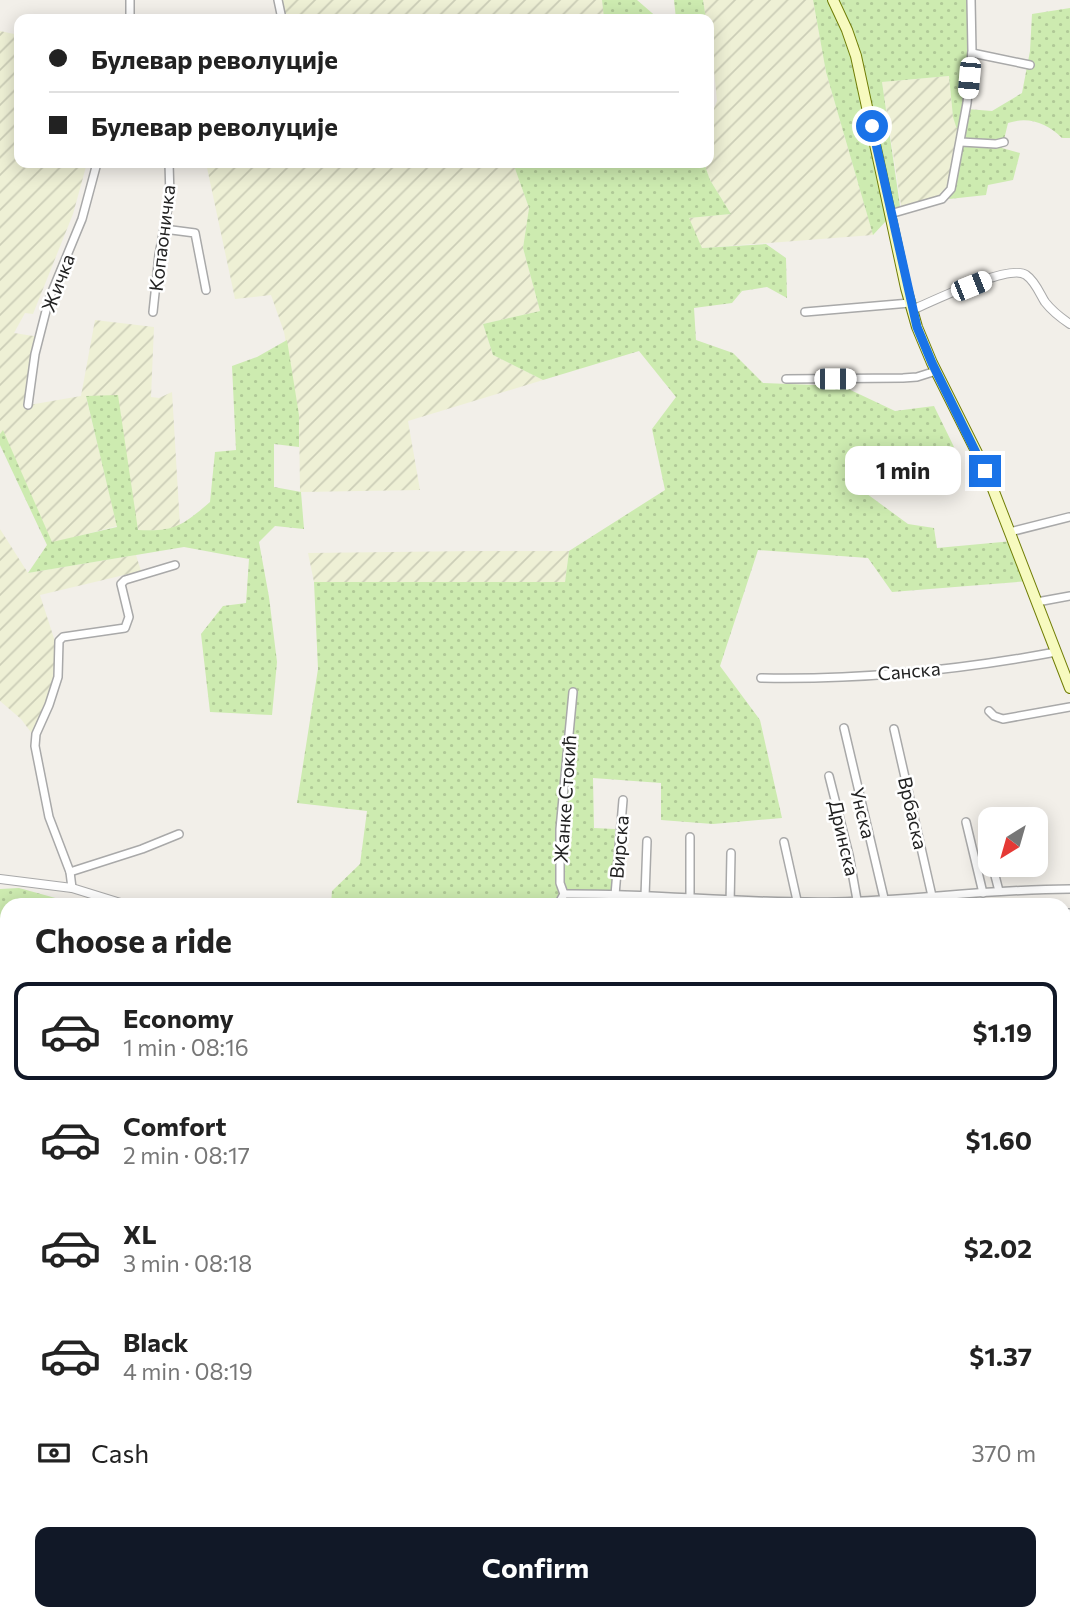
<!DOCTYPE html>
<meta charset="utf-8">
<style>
body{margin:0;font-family:Commissioner,sans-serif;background:#f2f2f2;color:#222;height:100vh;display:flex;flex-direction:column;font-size:26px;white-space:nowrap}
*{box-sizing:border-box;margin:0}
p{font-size:23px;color:#767676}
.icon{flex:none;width:38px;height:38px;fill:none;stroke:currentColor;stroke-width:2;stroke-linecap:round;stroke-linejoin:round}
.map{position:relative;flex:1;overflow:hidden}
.details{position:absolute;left:0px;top:898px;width:1071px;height:723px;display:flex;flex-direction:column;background:#fff;border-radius:21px 21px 0 0;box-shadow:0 4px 18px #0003}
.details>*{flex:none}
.hud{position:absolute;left:14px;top:14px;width:700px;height:154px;border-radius:14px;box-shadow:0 4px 18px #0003;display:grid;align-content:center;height:154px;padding:0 35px;background:#fff}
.needle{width:46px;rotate:217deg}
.tools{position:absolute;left:978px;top:807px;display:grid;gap:14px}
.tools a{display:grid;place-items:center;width:70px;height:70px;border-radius:14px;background:#fff;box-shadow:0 4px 18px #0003;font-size:35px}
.end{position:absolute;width:32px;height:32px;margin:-16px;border:9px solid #1a73e8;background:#fff;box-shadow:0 0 0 4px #fff}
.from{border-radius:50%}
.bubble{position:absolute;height:49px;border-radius:14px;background:#fff;box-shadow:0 4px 18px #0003;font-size:23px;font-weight:700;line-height:49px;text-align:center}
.car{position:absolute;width:21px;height:42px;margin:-21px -10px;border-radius:9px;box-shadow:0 0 5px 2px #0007;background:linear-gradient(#fff 24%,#345 0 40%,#fff 0 76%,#345 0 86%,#fff 0)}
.hud b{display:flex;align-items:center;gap:24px;height:66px;font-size:26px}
.hud b+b{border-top:2px solid #e0e0e0}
.hud i{width:18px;height:18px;background:#222}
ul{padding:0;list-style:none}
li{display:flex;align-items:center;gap:21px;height:98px;margin:0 14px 10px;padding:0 21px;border:4px solid transparent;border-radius:14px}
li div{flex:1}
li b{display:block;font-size:26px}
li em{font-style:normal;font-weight:700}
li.current{border-color:#111827}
li>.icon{width:63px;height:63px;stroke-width:1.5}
h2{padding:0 35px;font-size:32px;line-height:84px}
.pay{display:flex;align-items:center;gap:18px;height:77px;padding:0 35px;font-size:26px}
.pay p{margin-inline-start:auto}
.button{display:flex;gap:14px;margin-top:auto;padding:14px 35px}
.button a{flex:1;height:80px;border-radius:14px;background:#111827;color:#fff;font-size:28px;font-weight:700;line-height:80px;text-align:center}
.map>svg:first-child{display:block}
.farmland{fill:url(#farmland-furrows)}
.grass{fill:url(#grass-dots)}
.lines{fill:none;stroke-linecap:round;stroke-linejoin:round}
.minor-casing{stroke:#a9a9a9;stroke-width:10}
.tertiary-casing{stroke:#a9a9a9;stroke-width:10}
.secondary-casing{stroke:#707d05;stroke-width:12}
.minor{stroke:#fff;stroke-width:7}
.tertiary{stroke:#fff;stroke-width:8}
.secondary{stroke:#f7fabf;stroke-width:10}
.route{stroke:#1a73e8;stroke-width:9}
.labels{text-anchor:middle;stroke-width:5;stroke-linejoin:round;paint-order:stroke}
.street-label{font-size:19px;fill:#222;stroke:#fff}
</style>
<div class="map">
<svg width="1070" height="1619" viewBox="0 0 1070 1619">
<defs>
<pattern id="farmland-furrows" width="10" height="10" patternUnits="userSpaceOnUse" patternTransform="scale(1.75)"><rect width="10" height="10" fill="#eef0d5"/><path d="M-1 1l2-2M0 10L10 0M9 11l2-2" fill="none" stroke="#ccceb7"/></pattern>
<pattern id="grass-dots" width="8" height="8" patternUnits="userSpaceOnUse" patternTransform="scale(1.75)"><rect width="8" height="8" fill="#cdebb0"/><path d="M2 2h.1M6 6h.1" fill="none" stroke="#b0c997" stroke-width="1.8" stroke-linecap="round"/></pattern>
</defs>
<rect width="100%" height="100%" fill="#f2efe9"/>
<!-- farmland -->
<g class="farmland">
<polygon points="278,0 602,0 604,19 282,19"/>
<polygon points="703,0 813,0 826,72 873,235 702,248 688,218 731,214 710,180 704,163 709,163 709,121 717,101 709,19 706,19"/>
<polygon points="0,31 19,35 19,163 87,163 73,214 33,314 25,313 14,333 40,337 29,405 81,396 95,320 154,327 151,397 159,398 172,392 180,526 162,530 139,531 86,397 117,526 52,543 3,431 0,434"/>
<polygon points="949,76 953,117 961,139 948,194 902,211 882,82"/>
<polygon points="206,163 238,163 237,165 244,163 513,163 529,208 523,248 540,311 483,324 493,355 543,380 408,421 420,490 300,492 299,415 284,332 271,295 235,299"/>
<polygon points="0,529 28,573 136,555 141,571 40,595 59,654 52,695 36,739 21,719 0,701"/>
<polygon points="474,551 569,551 565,582 314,582 308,553"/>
<polygon points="440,1614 651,1614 645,1619 436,1619"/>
</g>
<!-- grass -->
<g class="grass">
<polygon points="602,0 637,0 659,19 604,19"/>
<polygon points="674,0 703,0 706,19 676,19"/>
<path d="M813,0H971L967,109L992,111L1022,93L1030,51L1032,14L1070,8V138H1062C1047,123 1028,116 1008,123L1002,148L1020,153L1013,180L988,185L986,195L949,199L960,139L953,117L949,76L882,82L900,206L873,235L826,72Z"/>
<path d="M513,163H704L710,180L731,214L689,218L702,248L766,244L786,258L787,298L767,287L742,291L732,303L694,308L696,340L733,353L763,383L842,386L895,411L934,406L954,447C926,461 890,451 860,447L848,480L908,524L934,528L937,548L1013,541L1029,581L892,592L868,558L758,550L720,666L760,720L782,818L713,824L661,820V783L593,778L594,828L615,829L613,905H331L332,891L360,864L367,811L297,803L318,669L314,582H565L569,551L665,490L652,429L676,397L639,351L543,380L493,355L483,324L540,311L523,248L529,208Z"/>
<path d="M287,340L299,415V447L274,444V487L301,492L304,529L275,526L259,542L269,597L277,662L272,715L210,712L201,634L223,606L246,603L249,559L184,547L28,573L47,545L0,445V434L3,430L52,542L117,527L86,396L118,395L138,530C175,532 183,525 210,502L215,452L236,450L232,366L257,357Z"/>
<polygon points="19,888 81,905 7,905 7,1614 336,1614 342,1619 0,1619 0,889"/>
</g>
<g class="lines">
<!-- minor casing -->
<g class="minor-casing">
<g id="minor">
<polyline points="130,0 130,19"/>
<polyline points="278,0 282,19"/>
<polyline points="972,53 1030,65"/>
<polyline points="961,142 996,144 1004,142"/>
<polyline points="890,214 942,199 951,189 967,103 972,51 971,0"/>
<polyline points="164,229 195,233 206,290"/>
<polyline points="153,312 159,255 170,197 169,163"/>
<polyline points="805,312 910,303"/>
<polyline points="786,379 903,378 917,377 936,371"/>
<polyline points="28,405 35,354 49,299 82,219 97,163"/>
<polyline points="1010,532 1069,517"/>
<polyline points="1037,602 1070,596"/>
<path d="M761,678C860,680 959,670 1056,652"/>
<polyline points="989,711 994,716 1003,719 1070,707"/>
<polyline points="844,728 884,898"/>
<polyline points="894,729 932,896"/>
<polyline points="829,776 849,855 857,900"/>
<polyline points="966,822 983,893"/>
<polyline points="690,837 690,898"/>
<polyline points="986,839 990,857"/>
<polyline points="784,842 798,905"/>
<polyline points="992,864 999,891"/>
<polyline points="70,872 142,849 179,834"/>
<polyline points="72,888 70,872 49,817 35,746 36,734 49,705 58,677 59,641 63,637 125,628 129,617 121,584 125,580 175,565"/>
<path d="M564,894C654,893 745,904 836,902C914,900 992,889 1070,889"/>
<polyline points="615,895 623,800"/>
<polyline points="645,896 647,841"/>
<polyline points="558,905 564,894 560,883 560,829 573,692"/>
<polyline points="730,905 731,853"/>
<polyline points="1064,913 1070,913"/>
<polyline points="1064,952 1070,952"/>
<polyline points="1064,1016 1070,1016"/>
<polyline points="1064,1132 1070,1133"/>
<polyline points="1064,1155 1070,1156"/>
<polyline points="1064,1199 1070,1200"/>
<polyline points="1064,1484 1070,1485"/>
<polyline points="840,1619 857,1614"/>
</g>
</g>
<!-- tertiary casing -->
<g class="tertiary-casing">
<g id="tertiary">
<path d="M912,310C931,302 1010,263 1026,275C1035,281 1040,294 1045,302C1052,311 1061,318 1070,324"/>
<polyline points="0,879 72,888 127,905"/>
<polyline points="1064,1546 1070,1544"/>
</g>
</g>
<!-- secondary casing -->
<g class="secondary-casing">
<polyline id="secondary" points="833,0 847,30 856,56 906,288 917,327 932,363 986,471 1070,688"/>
</g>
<!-- minor -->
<use href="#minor" class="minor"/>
<!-- tertiary -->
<use href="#tertiary" class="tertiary"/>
<!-- secondary -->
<use href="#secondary" class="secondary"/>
</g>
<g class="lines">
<!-- route -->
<polyline class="route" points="872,126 917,327 932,363 985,471"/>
</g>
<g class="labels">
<!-- street labels -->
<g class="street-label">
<text transform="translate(162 238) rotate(-83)" y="7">Копаоничка</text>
<text transform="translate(58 283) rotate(-69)" y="7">Жичка</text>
<text transform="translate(909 671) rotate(-5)" y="7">Санска</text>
<text transform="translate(565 799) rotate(-86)" y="7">Жанке Стокић</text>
<text transform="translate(863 813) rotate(76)" y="7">Унска</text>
<text transform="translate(913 813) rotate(77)" y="7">Врбаска</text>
<text transform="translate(844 838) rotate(77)" y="7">Дринска</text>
<text transform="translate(619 847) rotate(-85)" y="7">Вирска</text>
</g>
</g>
</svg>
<div class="tools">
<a><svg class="needle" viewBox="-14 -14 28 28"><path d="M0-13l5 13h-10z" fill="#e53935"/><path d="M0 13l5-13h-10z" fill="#767676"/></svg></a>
</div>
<i class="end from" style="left:872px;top:126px"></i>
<i class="end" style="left:985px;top:471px"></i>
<div class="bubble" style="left:845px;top:446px;width:116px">1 min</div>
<i class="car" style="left:969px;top:78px;rotate:185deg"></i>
<i class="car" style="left:971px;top:286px;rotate:68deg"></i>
<i class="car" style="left:835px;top:379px;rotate:90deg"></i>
<div class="hud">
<b><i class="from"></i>Булевар револуције</b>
<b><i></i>Булевар револуције</b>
</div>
<section class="details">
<h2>Choose a ride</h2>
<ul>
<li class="current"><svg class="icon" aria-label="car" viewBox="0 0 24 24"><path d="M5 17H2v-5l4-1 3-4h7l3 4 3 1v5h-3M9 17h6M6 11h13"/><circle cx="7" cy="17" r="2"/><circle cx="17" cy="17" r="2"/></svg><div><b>Economy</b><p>1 min · 08:16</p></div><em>$1.19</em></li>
<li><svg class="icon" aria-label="car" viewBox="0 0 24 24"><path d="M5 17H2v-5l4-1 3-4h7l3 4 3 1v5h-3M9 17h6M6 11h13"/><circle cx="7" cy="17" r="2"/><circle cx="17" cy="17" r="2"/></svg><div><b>Comfort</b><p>2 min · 08:17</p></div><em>$1.60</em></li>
<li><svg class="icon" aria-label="car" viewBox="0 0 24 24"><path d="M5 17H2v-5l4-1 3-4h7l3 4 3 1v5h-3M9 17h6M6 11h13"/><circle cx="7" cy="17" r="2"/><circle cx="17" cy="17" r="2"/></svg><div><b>XL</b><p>3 min · 08:18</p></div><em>$2.02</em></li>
<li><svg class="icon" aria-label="car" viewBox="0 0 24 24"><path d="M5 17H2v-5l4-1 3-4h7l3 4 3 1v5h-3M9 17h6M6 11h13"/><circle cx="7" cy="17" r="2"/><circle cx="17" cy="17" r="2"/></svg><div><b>Black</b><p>4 min · 08:19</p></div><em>$1.37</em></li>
</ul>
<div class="pay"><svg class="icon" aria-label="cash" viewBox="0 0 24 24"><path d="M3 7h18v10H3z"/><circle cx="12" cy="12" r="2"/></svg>Cash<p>370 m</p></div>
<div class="button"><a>Confirm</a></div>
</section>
</div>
